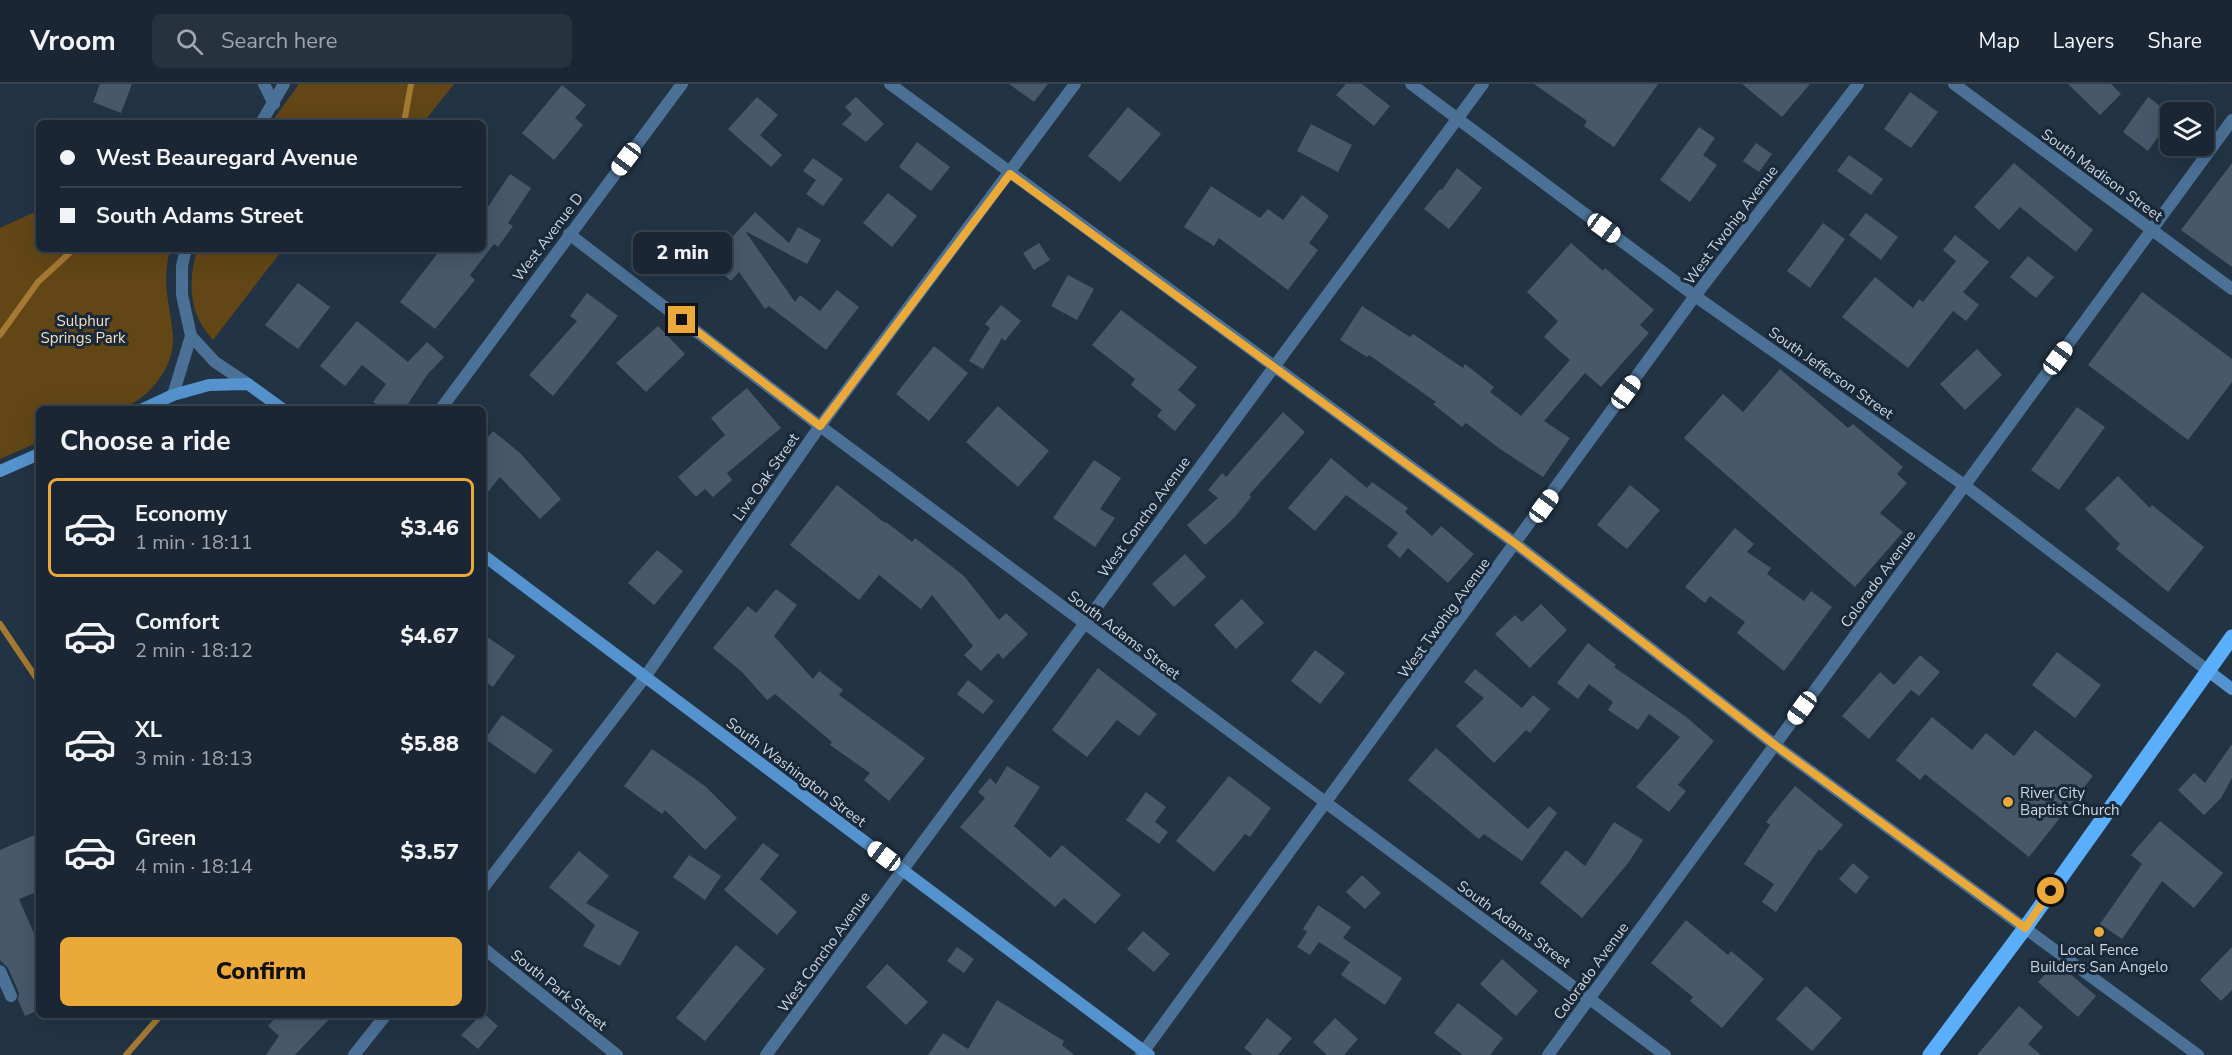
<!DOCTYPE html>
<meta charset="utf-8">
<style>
body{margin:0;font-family:"Nunito Sans",sans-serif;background:#27323f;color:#f1f3f6;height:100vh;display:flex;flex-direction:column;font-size:22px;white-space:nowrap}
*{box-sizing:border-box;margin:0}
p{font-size:20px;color:#9fa5ac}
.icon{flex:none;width:33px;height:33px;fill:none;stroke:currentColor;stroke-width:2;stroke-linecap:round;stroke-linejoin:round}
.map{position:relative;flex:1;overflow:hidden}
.drawer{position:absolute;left:36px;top:322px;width:450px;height:612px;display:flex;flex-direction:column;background:#1a2633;border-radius:9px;box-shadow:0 6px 24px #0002,0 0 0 2px #38434e}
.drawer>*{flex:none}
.top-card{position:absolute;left:36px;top:36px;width:450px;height:132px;border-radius:9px;box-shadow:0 6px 24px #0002,0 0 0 2px #38434e;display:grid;align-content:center;height:132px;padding:0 24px;background:#1a2633}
.tools{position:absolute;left:2160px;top:18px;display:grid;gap:12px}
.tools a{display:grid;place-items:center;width:54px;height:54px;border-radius:9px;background:#1a2633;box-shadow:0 6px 24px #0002,0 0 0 2px #38434e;font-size:30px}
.end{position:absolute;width:27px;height:27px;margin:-14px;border:8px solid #eba939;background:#111;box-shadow:0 0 0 3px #111}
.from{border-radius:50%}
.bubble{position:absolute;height:42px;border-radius:9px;background:#1a2633;box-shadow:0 6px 24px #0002,0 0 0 2px #38434e;font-size:20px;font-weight:800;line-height:42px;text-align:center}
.car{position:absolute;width:18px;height:36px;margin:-18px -9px;border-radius:8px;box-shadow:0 0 4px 2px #0007;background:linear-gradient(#fff 24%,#345 0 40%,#fff 0 76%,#345 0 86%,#fff 0)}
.top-card b{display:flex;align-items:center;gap:21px;height:57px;font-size:22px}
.top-card b+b{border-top:2px solid #38434e}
.top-card i{width:15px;height:15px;background:#f1f3f6}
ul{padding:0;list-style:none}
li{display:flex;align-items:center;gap:18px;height:99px;margin:0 12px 9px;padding:0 12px;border:3px solid transparent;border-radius:9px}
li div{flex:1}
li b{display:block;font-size:22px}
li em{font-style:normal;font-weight:800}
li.current{border-color:#eba939}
li>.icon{width:54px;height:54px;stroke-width:1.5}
h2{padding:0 24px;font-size:27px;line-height:72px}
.primary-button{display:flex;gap:12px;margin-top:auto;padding:12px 24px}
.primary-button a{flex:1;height:69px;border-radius:9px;background:#eba939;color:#111;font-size:24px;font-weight:800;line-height:69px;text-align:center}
header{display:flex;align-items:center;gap:36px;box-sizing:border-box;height:84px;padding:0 30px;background:#1a2633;border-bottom:2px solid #38434e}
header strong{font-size:28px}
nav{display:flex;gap:33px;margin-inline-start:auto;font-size:21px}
.search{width:420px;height:54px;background:#27323f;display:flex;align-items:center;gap:15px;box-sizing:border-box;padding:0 21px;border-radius:9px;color:#9fa5ac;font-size:22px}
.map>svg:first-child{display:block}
.green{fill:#624616}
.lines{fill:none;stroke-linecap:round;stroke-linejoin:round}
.stream{stroke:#a47933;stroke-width:6}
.building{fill:#46586a}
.street{stroke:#4b7196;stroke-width:12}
.secondary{stroke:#5593ce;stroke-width:12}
.primary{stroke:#5baefa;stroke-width:15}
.route{stroke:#eba939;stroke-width:8}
.poi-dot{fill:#eba939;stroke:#192939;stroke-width:2}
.labels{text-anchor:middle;stroke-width:6;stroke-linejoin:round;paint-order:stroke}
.street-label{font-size:15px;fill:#cbd5e0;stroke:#192939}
.park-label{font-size:15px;fill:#f7dfbc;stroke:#192939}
.poi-label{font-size:15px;fill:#cbd5e0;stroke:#192939;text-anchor:start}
</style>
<header>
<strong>Vroom</strong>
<div class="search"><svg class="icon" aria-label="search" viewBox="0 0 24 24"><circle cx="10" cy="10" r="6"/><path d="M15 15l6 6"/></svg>Search here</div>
<nav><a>Map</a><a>Layers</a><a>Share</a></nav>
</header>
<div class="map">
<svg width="2232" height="971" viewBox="0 0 2232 971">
<rect width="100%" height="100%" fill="#234"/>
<!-- green -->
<g class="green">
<polygon points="299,0 454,0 423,39 271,39"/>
<path d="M39,126V165H170C161,203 170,217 173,252C175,284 146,321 113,326C89,329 63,326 39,326V358L0,375V144Z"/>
<path d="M197,165H283L213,256C188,229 188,199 197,165Z"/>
</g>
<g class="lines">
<!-- stream -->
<g class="stream">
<polyline points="404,39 411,0"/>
<polyline points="0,251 38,198 74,165"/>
<polyline points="0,540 39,598"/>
<polyline points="126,971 160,932"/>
</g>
</g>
<!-- building -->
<g class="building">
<polygon points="100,0 132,0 121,29 93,18"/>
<polygon points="1009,0 1048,0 1034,18"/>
<polygon points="1346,0 1362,0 1390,22 1374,42 1336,11"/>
<polygon points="1534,0 1658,0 1614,63 1584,42 1587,37"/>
<polygon points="1742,0 1810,0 1782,33"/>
<polygon points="2068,0 2111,0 2121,10 2100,31"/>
<polygon points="562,1 586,21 575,34 583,41 554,76 522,49"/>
<polygon points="1910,8 1938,28 1911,64 1884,45"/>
<polygon points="757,13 778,31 760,51 782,71 771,83 728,45"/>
<polygon points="856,13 884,40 866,58 842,40 852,30 845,23"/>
<polygon points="2148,13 2170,29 2170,36 2148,67 2123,48"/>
<polygon points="1128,23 1161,50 1120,98 1088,72"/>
<polygon points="1311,40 1352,61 1338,88 1297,67"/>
<polygon points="1699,43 1715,54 1703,71 1717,81 1690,118 1660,96"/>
<polygon points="917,58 950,83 931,107 899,83"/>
<polygon points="1756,59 1772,70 1759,88 1743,77"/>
<polygon points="1849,71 1883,95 1871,111 1837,87"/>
<polygon points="813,74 843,95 823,122 806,110 816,96 803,87"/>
<polygon points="2014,79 2093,146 2076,168 2020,123 1999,146 1974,123"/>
<polygon points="2232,79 2232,183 2181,146"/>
<polygon points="1457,84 1482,104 1449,145 1424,125 1440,105 1442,106"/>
<polygon points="510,90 531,104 508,139 513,142 498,163 494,160 470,191 475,196 435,245 400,218 441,165 483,165 483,130"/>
<polygon points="1211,102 1260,134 1268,125 1283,136 1302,111 1329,132 1309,159 1318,166 1288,206 1219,154 1214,162 1184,143"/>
<polygon points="888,109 917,132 892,163 863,139"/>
<polygon points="755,128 789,159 798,143 821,156 807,180 745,147 795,218 800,211 820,227 837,206 859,223 826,266 769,222 765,225 739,188 731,197 710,178"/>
<polygon points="1866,129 1898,153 1881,176 1849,151"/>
<polygon points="1823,139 1845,155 1810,204 1787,187"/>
<polygon points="1955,151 1989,178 1963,208 1979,221 1966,237 1953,227 1908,284 1842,233 1875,193 1913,224 1919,215 1923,218 1956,177 1943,166"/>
<polygon points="1039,159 1050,176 1034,186 1023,169"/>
<polygon points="1571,159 1603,187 1605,184 1654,226 1640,241 1649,249 1601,303 1585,289 1544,337 1570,354 1543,393 1500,365 1466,339 1462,343 1433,320 1436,318 1369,271 1367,273 1340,256 1362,222 1410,253 1413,250 1463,284 1465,280 1494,303 1490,308 1521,332 1570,276 1544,253 1558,237 1527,208"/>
<polygon points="2028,172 2054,193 2036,214 2010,193"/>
<polygon points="1068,191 1094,205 1077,236 1051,222"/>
<polygon points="298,199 330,223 298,265 265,241"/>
<polygon points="2142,208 2232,275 2232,298 2188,356 2088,281"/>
<polygon points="587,209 618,232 553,312 529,291 577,237 570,232"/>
<polygon points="1001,221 1021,237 1005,257 1002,254 983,285 969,277 990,244 985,240"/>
<polygon points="1121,226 1197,283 1178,306 1196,321 1175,347 1157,332 1162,326 1131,301 1135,295 1092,261"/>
<polygon points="357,237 408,278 427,258 444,273 427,291 404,326 385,326 373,318 386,300 362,281 345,302 320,282"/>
<polygon points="658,242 685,270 646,308 616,279"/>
<polygon points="934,262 968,289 929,337 896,310"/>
<polygon points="1977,265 2002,291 1965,326 1940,300"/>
<polygon points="1780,285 1848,344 1853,340 1903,383 1897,390 1907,399 1880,429 1903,448 1855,503 1684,354 1723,310 1743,328"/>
<polygon points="747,304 781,344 727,389 732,396 713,413 705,405 696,413 678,393 725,351 711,334"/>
<polygon points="998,322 1049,367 1018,403 966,358"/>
<polygon points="2077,323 2105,343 2059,406 2031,386"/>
<polygon points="1283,328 1305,348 1249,411 1251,413 1234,434 1205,461 1187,441 1218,414 1208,406 1222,389 1226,393"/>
<polygon points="493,347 520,369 561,415 540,435 500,393 483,414 483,359"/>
<polygon points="1331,374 1367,404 1372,398 1408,424 1405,428 1432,452 1441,442 1474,470 1448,499 1408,464 1400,474 1387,462 1398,449 1346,411 1315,447 1288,424"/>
<polygon points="1094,376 1121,394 1100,425 1115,434 1095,463 1053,434"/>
<polygon points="2118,392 2150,424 2152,421 2204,463 2168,508 2116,465 2120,460 2085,425"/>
<polygon points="837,401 885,439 886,438 912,458 915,454 964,492 999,536 1006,529 1028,550 1003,575 998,569 981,587 964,571 973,562 932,511 921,525 879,491 859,516 790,461"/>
<polygon points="1630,401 1660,426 1627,465 1597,441"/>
<polygon points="1735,444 1754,460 1747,468 1771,484 1767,490 1804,517 1811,507 1832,523 1784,587 1737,549 1745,538 1710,512 1705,519 1685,503"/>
<polygon points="657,466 683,487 654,521 628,499"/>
<polygon points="1185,470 1206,493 1174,523 1152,500"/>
<polygon points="776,505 797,521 774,552 813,595 819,587 843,606 839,611 925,674 889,717 864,696 870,689 830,661 832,658 775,610 767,616 742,588 713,564 748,522 756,529"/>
<polygon points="1242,515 1264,539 1236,565 1214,541"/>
<polygon points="1541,520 1567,546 1530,584 1495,550 1515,531 1522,538"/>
<polygon points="483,550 515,572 493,603 483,596"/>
<polygon points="1588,559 1616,581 1614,583 1685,632 1714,657 1678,701 1686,707 1669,728 1636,703 1680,653 1649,630 1638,646 1608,626 1613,618 1589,600 1578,615 1557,599"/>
<polygon points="1315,566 1345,589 1320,620 1291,597"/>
<polygon points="2057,568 2101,601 2075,634 2032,601"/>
<polygon points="1920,571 1940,588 1919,612 1911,606 1869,655 1842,632 1880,588 1894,601"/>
<polygon points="1098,584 1157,630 1139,652 1117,636 1087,673 1052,646"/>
<polygon points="1475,585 1522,624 1533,611 1550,625 1530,649 1526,646 1494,679 1456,642 1484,614 1464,598"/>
<polygon points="968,596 994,617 983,630 957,610"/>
<polygon points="502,631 553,666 535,690 485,655"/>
<polygon points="1932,633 1972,666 1986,649 2014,672 2035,646 2093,692 2029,773 1925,690 1920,696 1896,676"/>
<polygon points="2232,660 2232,694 2221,714 2204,731 2178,706 2194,689 2205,699"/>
<polygon points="1436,664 1528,745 1549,722 1557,729 1522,777 1484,750 1479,755 1408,696"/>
<polygon points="652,665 705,702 737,734 705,766 665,726 662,730 624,702"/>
<polygon points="1007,682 1040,703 1014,742 1050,774 1062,761 1121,811 1095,840 1064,814 1055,823 960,743 985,714 978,708 990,694 996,700"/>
<polygon points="1229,692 1271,724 1250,753 1245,750 1214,788 1176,757"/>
<polygon points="1795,702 1843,741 1821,767 1819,765 1776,828 1762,818 1774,800 1744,780 1770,741 1766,738"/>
<polygon points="1146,708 1166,723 1155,738 1168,748 1159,760 1126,736"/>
<polygon points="2160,737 2223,789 2194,824 2162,797 2122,855 2100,840 2142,780 2131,771"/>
<polygon points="1614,738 1643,756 1629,778 1582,834 1540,799 1566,766 1585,782"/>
<polygon points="39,749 39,807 19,815 39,861 39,926 25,932 18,916 19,909 8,884 0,876 0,766"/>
<polygon points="763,759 779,771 760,795 797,828 777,851 724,806"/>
<polygon points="579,767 609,792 586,819 639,848 620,882 583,862 595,841 549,803"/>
<polygon points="689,771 721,792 705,816 673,793"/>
<polygon points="1853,779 1869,793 1856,810 1839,795"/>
<polygon points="1362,791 1381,809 1365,825 1346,808"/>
<polygon points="1318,821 1351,843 1343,854 1402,894 1385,921 1341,891 1350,878 1319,858 1310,871 1297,863 1307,848 1303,845"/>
<polygon points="1686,836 1728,871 1731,867 1764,895 1722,944 1690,917 1693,913 1651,879"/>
<polygon points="1143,847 1170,870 1154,888 1127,865"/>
<polygon points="736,861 765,885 705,957 676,934"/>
<polygon points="957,863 974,875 964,889 947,877"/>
<polygon points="2232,863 2232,906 2221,917 2200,896"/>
<polygon points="1502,875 1538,907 1516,932 1480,900"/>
<polygon points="2056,878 2096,912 2078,933 2038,898"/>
<polygon points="887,880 928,918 906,941 866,903"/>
<polygon points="1806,902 1842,934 1812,967 1776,935"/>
<polygon points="997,916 1064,957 1062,961 1074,971 928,971 943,949 968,965"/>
<polygon points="1458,919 1503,954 1490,971 1463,971 1434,949"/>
<polygon points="2019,922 2043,943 2028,960 2041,971 1977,971"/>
<polygon points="483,929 498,942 478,965 461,951"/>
<polygon points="277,932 332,932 295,971 266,971 279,952 268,942"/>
<polygon points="1267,934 1292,954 1278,971 1253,971 1244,964"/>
<polygon points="1335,934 1358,955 1344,971 1327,971 1313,958"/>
</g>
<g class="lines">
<!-- street -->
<g class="street">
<polyline points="264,0 274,20"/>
<polyline points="890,0 1516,460 1775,661 2198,971"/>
<polyline points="1411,0 1695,212 1964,401 2207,586"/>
<polyline points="1954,0 2232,205"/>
<polyline points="261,39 284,0"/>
<polyline points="569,150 820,342 1665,971"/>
<polyline points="191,252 215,278 248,300"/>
<polyline points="173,311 191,252 182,211 182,182 186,165"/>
<polyline points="440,326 682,0"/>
<polyline points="483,804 645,593 820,342 1075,0"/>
<polyline points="483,864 617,971"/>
<polyline points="0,887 11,912"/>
<polyline points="354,971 385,932"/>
<polyline points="766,971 1483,0"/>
<polyline points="1141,971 1695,212 1858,0"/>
<polyline points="1548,971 2232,36"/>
</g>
<!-- secondary -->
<g class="secondary">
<polyline points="141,326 173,311 209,301 248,300 284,326"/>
<polyline points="0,387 39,370"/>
<polyline points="483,471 1149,971"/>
<polyline points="2207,586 2232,605"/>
</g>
<!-- primary -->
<polyline class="primary" points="1930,971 2025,844 2232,553"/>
</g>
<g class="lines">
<!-- route -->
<polyline class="route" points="682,236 820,342 1010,90 1516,460 1775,661 2025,844 2051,807"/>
</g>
<!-- markers -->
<g class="poi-dot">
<circle cx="2008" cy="718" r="6"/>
<circle cx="2099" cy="848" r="6"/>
</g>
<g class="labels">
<!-- street labels -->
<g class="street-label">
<text transform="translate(2102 91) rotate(36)" y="5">South Madison Street</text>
<text transform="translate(1731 141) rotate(-53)" y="5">West Twohig Avenue</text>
<text transform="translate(548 153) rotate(-53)" y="5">West Avenue D</text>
<text transform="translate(1831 289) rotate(35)" y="5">South Jefferson Street</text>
<text transform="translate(766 393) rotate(-55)" y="5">Live Oak Street</text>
<text transform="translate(1144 433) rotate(-54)" y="5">West Concho Avenue</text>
<text transform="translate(1878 495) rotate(-54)" y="5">Colorado Avenue</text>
<text transform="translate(1444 534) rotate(-54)" y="5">West Twohig Avenue</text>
<text transform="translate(1124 551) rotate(37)" y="5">South Adams Street</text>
<text transform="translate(796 688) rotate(37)" y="5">South Washington Street</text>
<text transform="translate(1514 840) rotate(36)" y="5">South Adams Street</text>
<text transform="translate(824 868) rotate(-54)" y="5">West Concho Avenue</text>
<text transform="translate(1591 887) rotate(-54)" y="5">Colorado Avenue</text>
<text transform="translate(559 906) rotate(39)" y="5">South Park Street</text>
</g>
<!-- park labels -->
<g class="park-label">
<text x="83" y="242">Sulphur<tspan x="83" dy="17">Springs Park</tspan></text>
</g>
<!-- poi labels -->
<g class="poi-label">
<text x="2020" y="714">River City<tspan x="2020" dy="17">Baptist Church</tspan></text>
<text x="2099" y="871" text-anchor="middle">Local Fence<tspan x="2099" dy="17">Builders San Angelo</tspan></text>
</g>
</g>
</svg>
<div class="tools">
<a><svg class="icon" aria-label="layers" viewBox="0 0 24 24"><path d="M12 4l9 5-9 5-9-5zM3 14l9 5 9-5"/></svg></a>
</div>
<i class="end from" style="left:2051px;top:807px"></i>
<i class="end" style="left:682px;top:236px"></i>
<div class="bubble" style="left:633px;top:148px;width:99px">2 min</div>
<i class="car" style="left:626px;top:75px;rotate:217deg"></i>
<i class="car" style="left:1604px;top:144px;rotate:126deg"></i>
<i class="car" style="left:2058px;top:274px;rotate:36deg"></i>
<i class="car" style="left:1626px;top:308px;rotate:36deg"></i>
<i class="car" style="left:1544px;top:422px;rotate:36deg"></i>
<i class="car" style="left:1802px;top:624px;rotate:216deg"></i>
<i class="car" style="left:884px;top:772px;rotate:307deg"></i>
<div class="top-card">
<b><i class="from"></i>West Beauregard Avenue</b>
<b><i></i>South Adams Street</b>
</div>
<section class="drawer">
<h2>Choose a ride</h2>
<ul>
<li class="current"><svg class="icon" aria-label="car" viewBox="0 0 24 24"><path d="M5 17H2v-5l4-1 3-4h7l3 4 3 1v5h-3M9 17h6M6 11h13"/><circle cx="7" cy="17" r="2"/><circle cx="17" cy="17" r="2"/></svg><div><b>Economy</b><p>1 min · 18:11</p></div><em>$3.46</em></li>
<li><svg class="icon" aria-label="car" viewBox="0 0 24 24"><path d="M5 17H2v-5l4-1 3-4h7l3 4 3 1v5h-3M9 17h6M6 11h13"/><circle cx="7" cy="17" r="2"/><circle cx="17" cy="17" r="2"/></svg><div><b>Comfort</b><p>2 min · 18:12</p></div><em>$4.67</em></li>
<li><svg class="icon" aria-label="car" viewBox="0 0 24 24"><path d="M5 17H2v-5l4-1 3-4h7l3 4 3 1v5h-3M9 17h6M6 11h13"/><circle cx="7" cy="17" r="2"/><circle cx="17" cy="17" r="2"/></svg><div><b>XL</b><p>3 min · 18:13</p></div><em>$5.88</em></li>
<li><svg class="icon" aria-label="car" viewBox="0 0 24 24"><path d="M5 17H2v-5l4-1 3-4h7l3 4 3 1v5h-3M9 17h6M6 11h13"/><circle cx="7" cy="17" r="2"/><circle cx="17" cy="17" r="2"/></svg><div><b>Green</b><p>4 min · 18:14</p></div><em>$3.57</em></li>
</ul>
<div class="primary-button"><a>Confirm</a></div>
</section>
</div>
